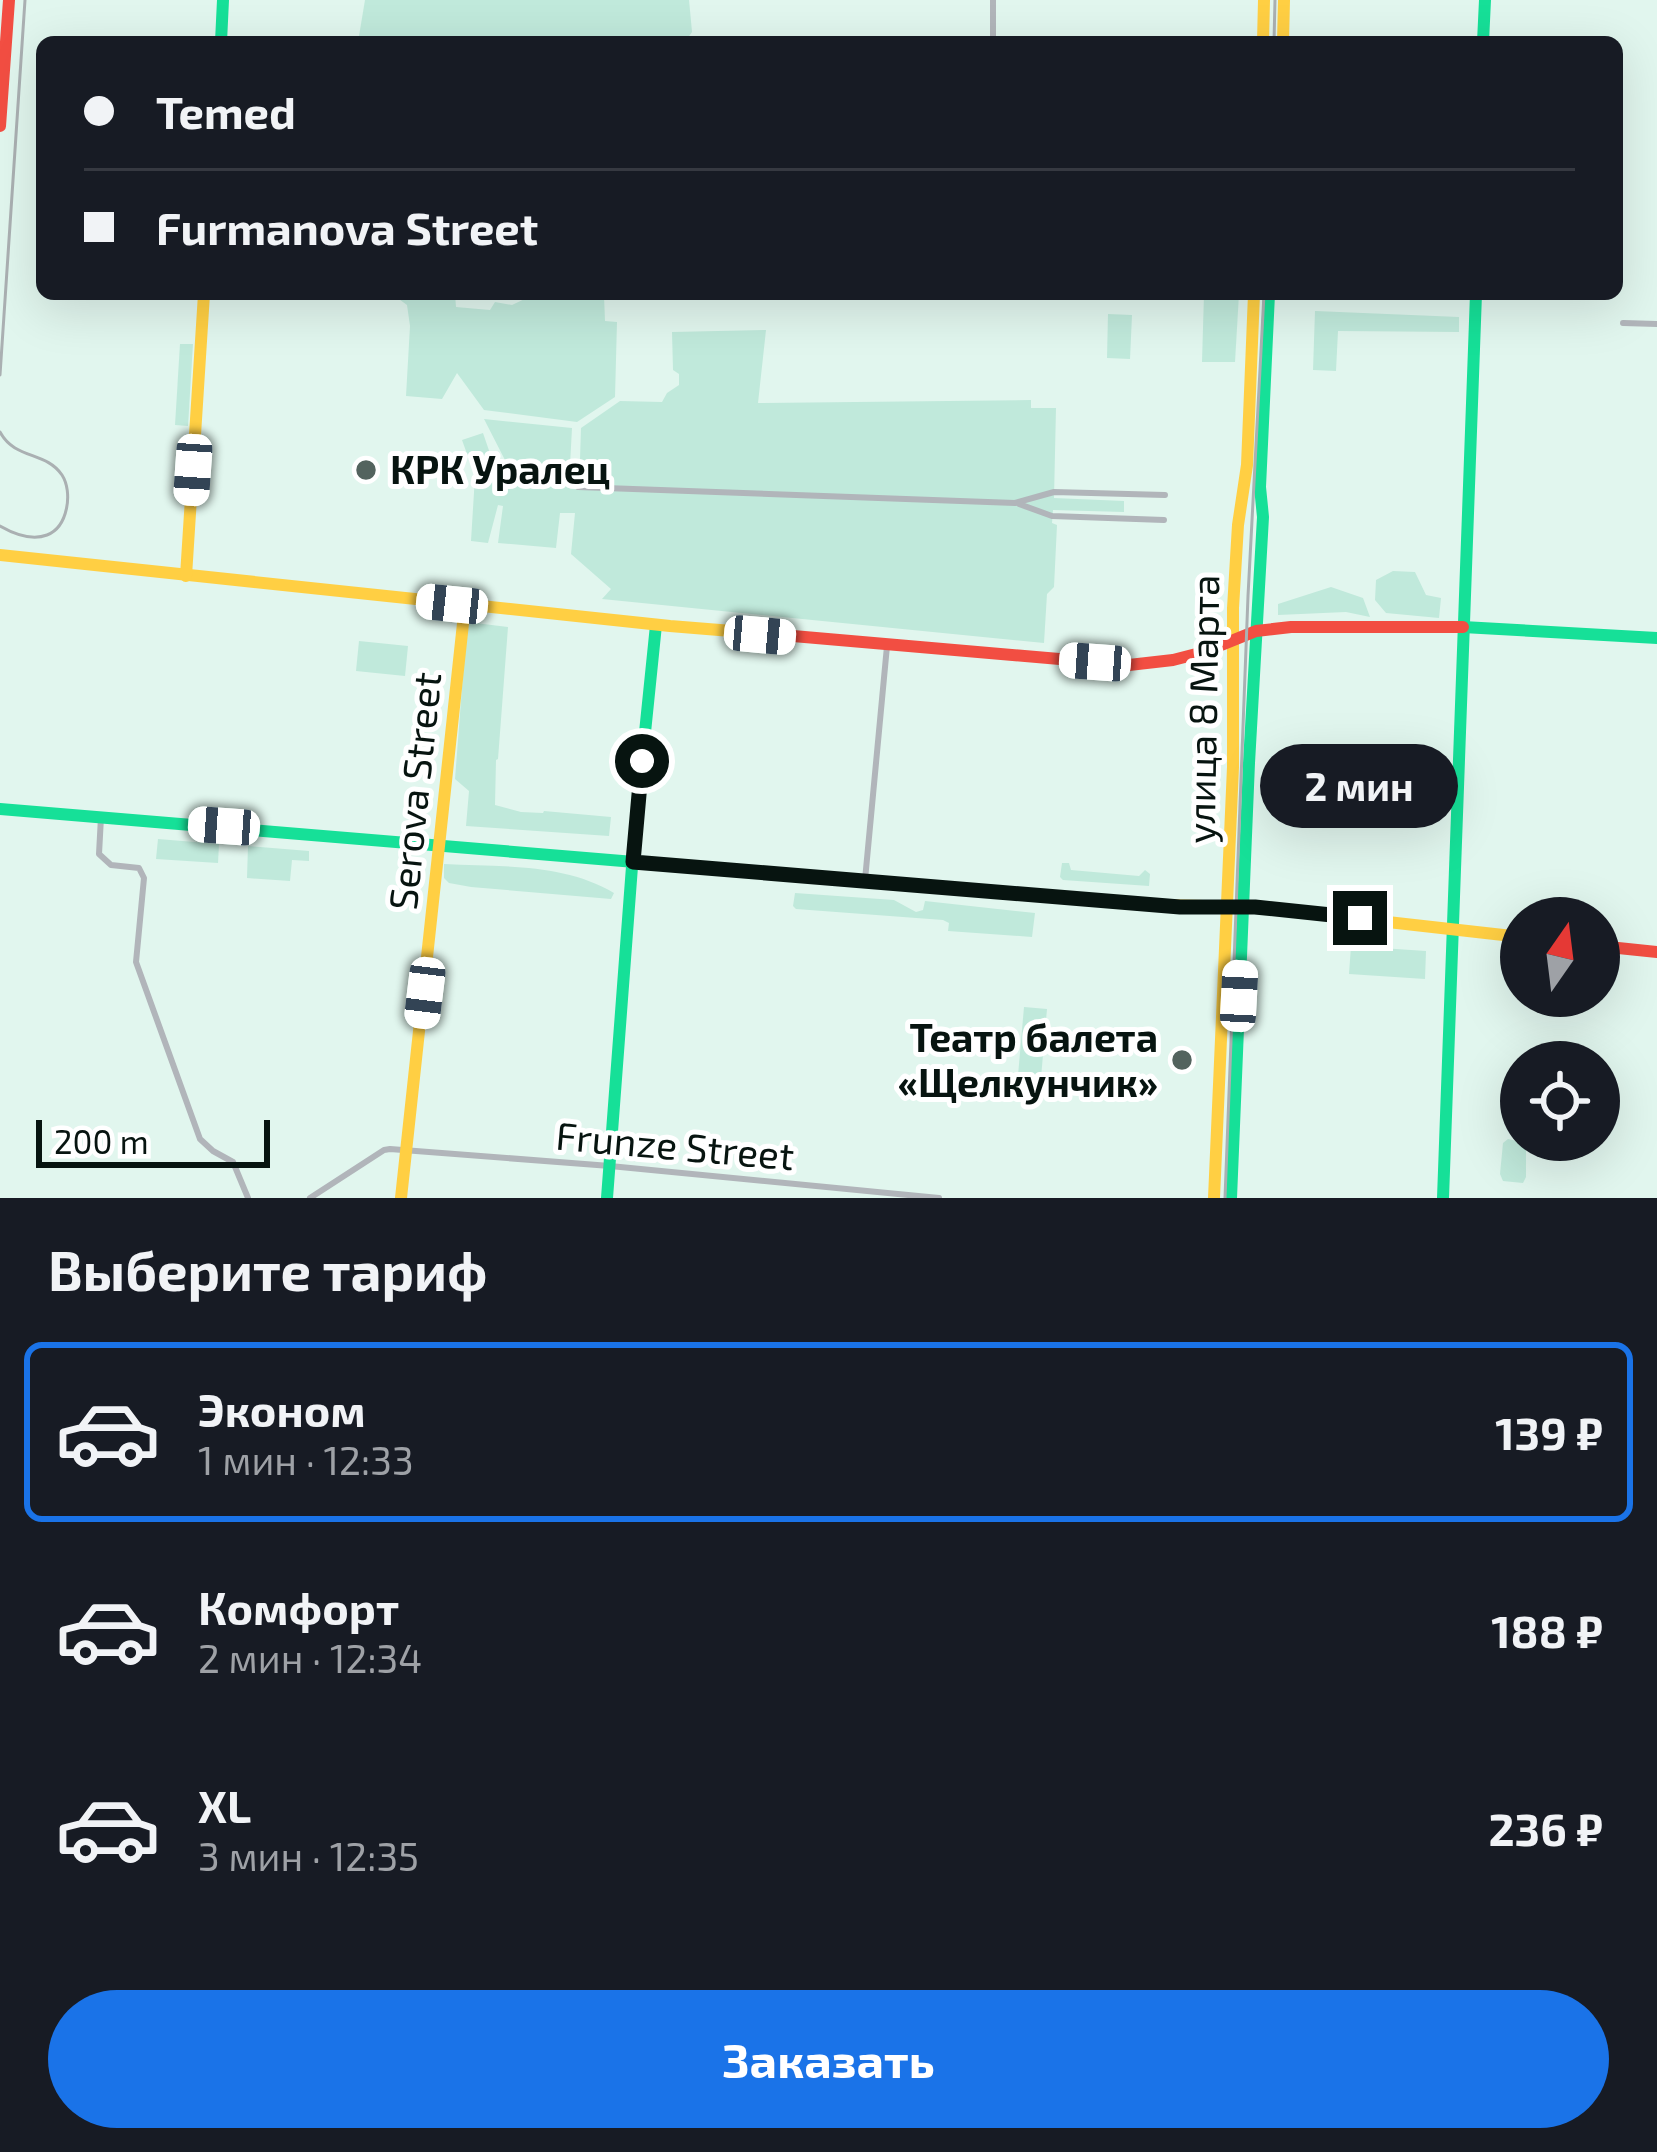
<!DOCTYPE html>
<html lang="ru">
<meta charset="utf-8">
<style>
body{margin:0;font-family:"Exo 2",sans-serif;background:#20242c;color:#f1f3f6;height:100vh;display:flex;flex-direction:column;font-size:45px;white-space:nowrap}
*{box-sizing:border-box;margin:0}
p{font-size:39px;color:#9ea1a6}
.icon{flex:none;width:66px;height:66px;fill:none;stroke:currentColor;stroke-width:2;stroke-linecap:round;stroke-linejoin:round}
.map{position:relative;height:1198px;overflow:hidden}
.drawer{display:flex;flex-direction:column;background:#171b24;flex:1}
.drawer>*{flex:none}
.hud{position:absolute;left:36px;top:36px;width:1587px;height:264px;border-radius:18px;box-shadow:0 12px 48px #0002;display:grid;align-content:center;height:264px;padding:0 48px;background:#171b24}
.needle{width:78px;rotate:14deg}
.buttons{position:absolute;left:1500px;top:897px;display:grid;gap:24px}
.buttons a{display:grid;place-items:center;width:120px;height:120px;border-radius:50%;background:#171b24;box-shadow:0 12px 48px #0002;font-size:60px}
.scale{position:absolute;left:36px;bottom:30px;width:234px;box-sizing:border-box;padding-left:12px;border:6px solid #071410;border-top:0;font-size:33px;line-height:42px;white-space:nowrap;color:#071410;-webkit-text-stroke:9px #fff;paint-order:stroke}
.end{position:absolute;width:54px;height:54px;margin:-27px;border:15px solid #071410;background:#fff;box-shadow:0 0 0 6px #fff}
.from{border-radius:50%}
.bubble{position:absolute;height:84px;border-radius:42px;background:#171b24;box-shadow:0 12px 48px #0002;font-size:39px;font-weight:700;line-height:84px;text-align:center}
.car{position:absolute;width:36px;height:72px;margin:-36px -18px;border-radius:15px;box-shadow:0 0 9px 3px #0007;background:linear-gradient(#fff 24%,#345 0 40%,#fff 0 76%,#345 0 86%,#fff 0)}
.hud b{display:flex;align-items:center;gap:42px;height:114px;font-size:45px}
.hud b+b{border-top:3px solid #363941}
.hud i{width:30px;height:30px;background:#f1f3f6}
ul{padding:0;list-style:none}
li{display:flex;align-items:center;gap:36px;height:180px;margin:0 24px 18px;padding:0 24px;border:6px solid transparent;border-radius:18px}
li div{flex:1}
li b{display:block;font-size:45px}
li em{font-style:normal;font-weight:700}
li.active{border-color:#1a73e8}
li>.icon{width:108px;height:108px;stroke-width:1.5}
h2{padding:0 48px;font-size:54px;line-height:144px}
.cta{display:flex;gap:24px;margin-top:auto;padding:24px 48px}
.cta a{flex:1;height:138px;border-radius:72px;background:#1a73e8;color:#fff;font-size:48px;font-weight:700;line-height:138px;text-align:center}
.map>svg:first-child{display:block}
.green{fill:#c0e9db}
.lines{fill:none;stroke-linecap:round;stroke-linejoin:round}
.street{stroke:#b1b5ba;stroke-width:6}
.fast{stroke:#16e098;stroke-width:12}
.slow{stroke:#ffcf43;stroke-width:12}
.jam{stroke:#f24e42;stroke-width:12}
.tram{stroke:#aab0b2;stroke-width:3}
.route{stroke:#071410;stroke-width:15}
.poi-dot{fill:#53635e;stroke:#fff;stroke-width:4.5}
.labels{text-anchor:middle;stroke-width:10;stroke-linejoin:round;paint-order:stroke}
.poi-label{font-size:39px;font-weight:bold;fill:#071410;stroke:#fff;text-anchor:start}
.street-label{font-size:39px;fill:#071410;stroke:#fff}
</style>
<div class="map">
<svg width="1657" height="1198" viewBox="0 0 1657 1198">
<rect width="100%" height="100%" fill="#e1f6ee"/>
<!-- green -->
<g class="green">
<polygon points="365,0 689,0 692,32 685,42 358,42"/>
<polygon points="392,294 455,294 456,307 490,310 495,302 512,305 535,294 604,295 605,321 617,322 615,397 577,422 484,410 457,373 442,399 406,396 410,326 407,305"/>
<polygon points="1204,294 1239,294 1235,362 1202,362"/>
<polygon points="1315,311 1459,317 1459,332 1338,331 1336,371 1313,370"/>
<polygon points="1108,314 1132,315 1130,359 1107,358"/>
<polygon points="766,330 758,403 1031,400 1031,408 1056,408 1054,498 1124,501 1124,512 1053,510 1052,523 1057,525 1054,587 1047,594 1044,643 602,599 611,589 571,554 575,513 560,513 556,548 498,543 503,506 498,505 488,543 471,541 475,476 462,440 483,433 495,468 507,464 484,419 572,428 570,465 580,460 581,428 620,401 662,402 667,393 679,385 679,374 673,370 672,332"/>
<polygon points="180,344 193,344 188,426 175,425"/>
<polygon points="1393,571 1415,572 1426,595 1441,598 1439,618 1386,613 1375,600 1376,580"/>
<polygon points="1331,587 1363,598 1370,617 1346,612 1278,615 1278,604"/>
<polygon points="467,622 508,627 498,759 496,760 495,805 521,812 543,813 544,811 611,817 609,836 466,826 469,791 455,779"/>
<polygon points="359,641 408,646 405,676 356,671"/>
<polygon points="158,839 219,844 218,863 156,859"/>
<polygon points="248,846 309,851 309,861 292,860 290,881 247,878"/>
<polygon points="1062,863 1069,863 1071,870 1139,876 1145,870 1150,874 1149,886 1063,880 1060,877"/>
<path d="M444,864C501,867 564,863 614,893L611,899L471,887L449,883L444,878Z"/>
<polygon points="795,893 894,900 916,912 923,910 925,901 1035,913 1032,937 948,931 949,923 943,920 796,909 793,906"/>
<polygon points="1351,946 1426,951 1425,979 1349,974"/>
<polygon points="1024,1007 1047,1009 1040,1089 1017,1087"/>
<polygon points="1508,1139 1526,1143 1526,1177 1523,1183 1503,1181 1500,1174 1503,1143"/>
</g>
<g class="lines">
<!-- street -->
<g class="street">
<polyline points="993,0 993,42"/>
<polyline points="1623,323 1657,324"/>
<polyline points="578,487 1015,503 1054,492 1165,495"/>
<polyline points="1019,504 1052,516 1164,520"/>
<polyline points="101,817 99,854 111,865 139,868 144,878 136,962 200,1139 213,1151 233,1162 248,1198"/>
<polyline points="865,880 887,646"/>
<polyline points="310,1198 384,1150 390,1149 610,1166 939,1198"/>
</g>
<!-- fast -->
<g class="fast">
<polyline points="221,42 223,0"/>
<polyline points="1483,42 1485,0"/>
<polyline points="1463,627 1657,638"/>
<polyline points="0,809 958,889"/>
<polyline points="607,1198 634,840 656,625"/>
<polyline points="1231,1198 1249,763 1263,517 1260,487 1269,294"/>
<polyline points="1443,1198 1476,294"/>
</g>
<!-- slow -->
<g class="slow">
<polyline points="1263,42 1264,0"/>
<polyline points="1283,42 1284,0"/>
<polyline points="0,555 670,626 793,636"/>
<polyline points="186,576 204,294"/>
<polyline points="958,889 1152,905 1255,907 1521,937"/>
<polyline points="401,1198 465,605"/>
<polyline points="1214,1198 1233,767 1233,608 1238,525 1247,465 1254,294"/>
</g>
<!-- jam -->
<g class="jam">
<polyline points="0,126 9,0"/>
<polyline points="793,636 1129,665 1173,660 1204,652 1256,631 1291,627 1463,627"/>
<polyline points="1599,946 1657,952"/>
</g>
<!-- tram -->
<g class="tram">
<polyline points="1274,42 1275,0"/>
<polyline points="0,375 25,0"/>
<path d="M0,432C15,460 46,451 62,475C73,492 68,527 47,535C31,541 14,534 0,526"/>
<polyline points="1225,1198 1248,596 1264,294"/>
</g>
</g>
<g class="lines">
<!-- route -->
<polyline class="route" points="642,761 633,862 1180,907 1255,907 1360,918"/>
</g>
<!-- markers -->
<g class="poi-dot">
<circle cx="366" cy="470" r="12"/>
<circle cx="1182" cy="1060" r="12"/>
</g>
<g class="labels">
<!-- poi labels -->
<g class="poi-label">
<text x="390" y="484">КРК Уралец</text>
<text x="1158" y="1052" text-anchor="end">Театр балета<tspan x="1158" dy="45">«Щелкунчик»</tspan></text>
</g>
<!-- street labels -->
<g class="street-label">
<text transform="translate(1203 709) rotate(-89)" y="14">улица 8 Марта</text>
<text transform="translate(415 791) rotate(-84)" y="14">Serova Street</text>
<text transform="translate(675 1146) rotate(5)" y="14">Frunze Street</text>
</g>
</g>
</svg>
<div class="buttons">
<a><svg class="needle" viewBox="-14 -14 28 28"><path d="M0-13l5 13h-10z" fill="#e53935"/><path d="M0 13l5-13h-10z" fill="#9ea1a6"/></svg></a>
<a><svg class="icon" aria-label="locate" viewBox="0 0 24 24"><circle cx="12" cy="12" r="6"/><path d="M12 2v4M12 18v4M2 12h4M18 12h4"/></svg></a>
</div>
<div class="scale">200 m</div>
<i class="end from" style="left:642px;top:761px"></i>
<i class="end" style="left:1360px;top:918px"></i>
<div class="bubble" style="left:1260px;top:744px;width:198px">2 мин</div>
<i class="car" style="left:193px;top:470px;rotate:184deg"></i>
<i class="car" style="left:452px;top:604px;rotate:276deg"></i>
<i class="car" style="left:760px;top:635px;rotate:95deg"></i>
<i class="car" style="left:1095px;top:662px;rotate:274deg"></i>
<i class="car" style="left:224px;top:826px;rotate:274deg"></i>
<i class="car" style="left:425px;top:993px;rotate:187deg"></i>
<i class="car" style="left:1239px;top:996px;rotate:3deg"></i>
<div class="hud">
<b><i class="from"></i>Temed</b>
<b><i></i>Furmanova Street</b>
</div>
</div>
<section class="drawer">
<h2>Выберите тариф</h2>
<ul>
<li class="active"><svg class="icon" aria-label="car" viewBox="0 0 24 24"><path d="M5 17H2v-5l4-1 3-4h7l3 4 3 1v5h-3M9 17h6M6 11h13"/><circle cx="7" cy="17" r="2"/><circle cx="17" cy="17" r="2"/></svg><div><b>Эконом</b><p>1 мин · 12:33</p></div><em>139 ₽</em></li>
<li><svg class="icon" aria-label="car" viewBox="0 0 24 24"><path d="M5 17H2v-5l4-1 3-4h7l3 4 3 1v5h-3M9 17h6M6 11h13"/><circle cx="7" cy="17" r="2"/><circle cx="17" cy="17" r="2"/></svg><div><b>Комфорт</b><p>2 мин · 12:34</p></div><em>188 ₽</em></li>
<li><svg class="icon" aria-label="car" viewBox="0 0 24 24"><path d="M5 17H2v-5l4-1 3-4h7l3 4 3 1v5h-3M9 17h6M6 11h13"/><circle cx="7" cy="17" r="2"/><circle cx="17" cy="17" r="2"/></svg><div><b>XL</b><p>3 мин · 12:35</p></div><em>236 ₽</em></li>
</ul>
<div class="cta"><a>Заказать</a></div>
</section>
